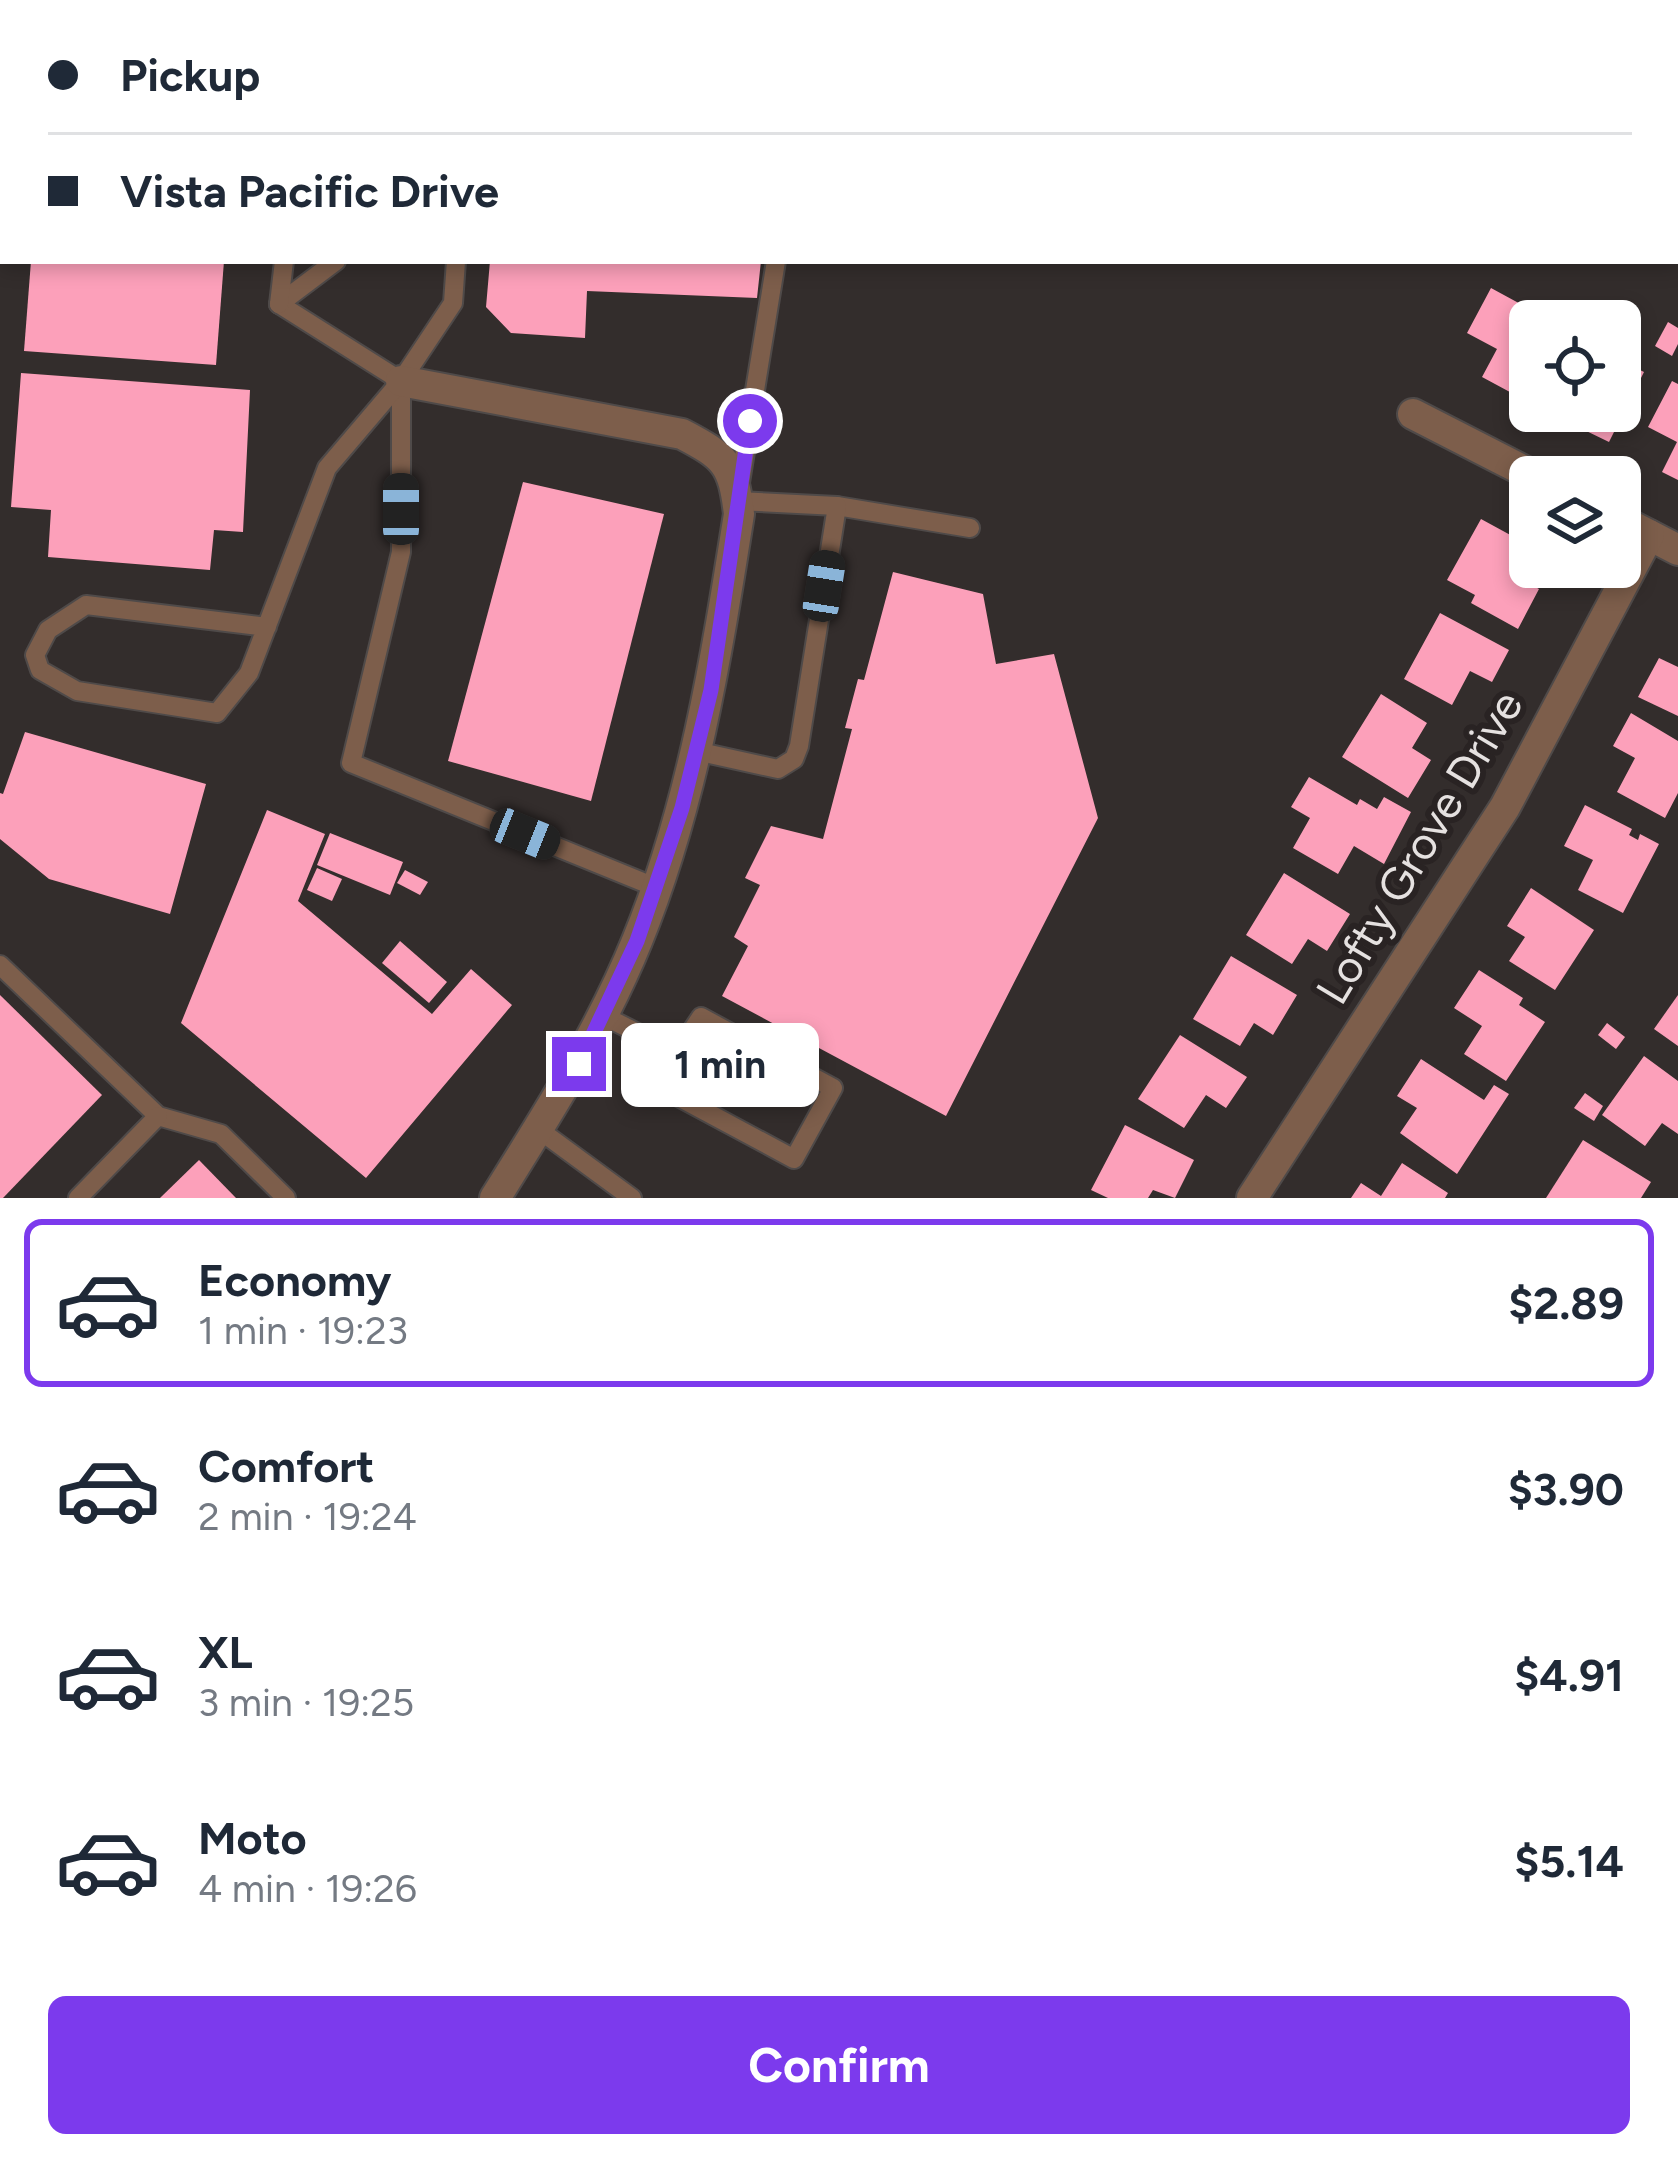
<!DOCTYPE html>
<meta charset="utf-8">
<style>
body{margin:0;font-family:Figtree,sans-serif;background:#f6f6f7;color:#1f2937;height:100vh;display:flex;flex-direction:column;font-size:45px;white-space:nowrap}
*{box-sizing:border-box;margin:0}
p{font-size:39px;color:#747a83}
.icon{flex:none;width:66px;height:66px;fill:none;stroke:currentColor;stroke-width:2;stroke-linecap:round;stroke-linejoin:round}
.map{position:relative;height:1198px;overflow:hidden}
.sheet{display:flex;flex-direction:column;background:#fff;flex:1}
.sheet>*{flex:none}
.hud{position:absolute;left:0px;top:0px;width:1680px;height:264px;box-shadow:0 6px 18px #0003;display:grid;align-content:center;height:264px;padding:0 48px;background:#fff}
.fabs{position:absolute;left:1509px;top:300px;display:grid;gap:24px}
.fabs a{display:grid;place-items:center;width:132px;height:132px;border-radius:18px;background:#fff;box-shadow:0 6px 18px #0003;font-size:60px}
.end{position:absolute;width:54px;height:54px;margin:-27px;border:15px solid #7c3aed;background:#fff;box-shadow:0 0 0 6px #fff}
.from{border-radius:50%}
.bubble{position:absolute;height:84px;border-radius:18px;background:#fff;box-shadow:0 6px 18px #0003;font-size:39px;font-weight:700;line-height:84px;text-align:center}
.car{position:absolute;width:36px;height:72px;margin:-36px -18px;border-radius:15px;box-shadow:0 0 9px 3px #0007;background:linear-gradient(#222 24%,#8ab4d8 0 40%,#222 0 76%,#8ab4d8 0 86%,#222 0)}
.hud b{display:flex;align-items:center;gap:42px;height:114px;font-size:45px}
.hud b+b{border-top:3px solid #e0e1e3}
.hud i{width:30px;height:30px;background:#1f2937}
ul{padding:21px 0 0;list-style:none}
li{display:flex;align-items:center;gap:36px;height:168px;margin:0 24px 18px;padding:0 24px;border:6px solid transparent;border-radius:18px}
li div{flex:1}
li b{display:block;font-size:45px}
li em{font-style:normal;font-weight:700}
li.active{border-color:#7c3aed}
li>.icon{width:108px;height:108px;stroke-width:1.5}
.cta{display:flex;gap:24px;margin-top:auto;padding:24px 48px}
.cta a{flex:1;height:138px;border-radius:18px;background:#7c3aed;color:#fff;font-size:48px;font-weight:700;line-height:138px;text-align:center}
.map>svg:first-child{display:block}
.building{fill:#fca0ba}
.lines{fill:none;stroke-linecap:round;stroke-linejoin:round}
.service-casing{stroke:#4f4a49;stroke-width:22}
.minor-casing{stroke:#4f4a49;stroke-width:34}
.service{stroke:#7d5e4b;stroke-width:18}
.minor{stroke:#7d5e4b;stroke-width:30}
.route{stroke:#7c3aed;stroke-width:15}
.labels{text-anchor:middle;stroke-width:12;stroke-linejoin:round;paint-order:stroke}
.street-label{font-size:45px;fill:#e5e1e0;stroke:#292323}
</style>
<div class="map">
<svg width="1678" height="1198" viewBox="0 0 1678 1198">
<rect width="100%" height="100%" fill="#332d2c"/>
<!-- building -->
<g class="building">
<polygon points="31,261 224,261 216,365 24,351"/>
<polygon points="490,261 761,261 757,298 587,291 585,338 511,333 486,307"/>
<polygon points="1491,288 1552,321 1530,321 1530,382 1521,398 1482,377 1497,349 1467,333"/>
<polygon points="1668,322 1678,328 1678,344 1672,356 1655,346"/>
<polygon points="1620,360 1644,372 1609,442 1576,426 1584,411 1620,411"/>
<polygon points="21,373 250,390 243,532 214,530 210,570 48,557 51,510 11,507"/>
<polygon points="1672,381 1678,384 1678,480 1662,472 1677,442 1648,427"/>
<polygon points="523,482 664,514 591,801 448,761"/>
<polygon points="1481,519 1527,544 1510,573 1539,589 1518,629 1471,603 1475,595 1447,580"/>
<polygon points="893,572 983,594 996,664 1054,654 1098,818 946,1116 722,996 748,946 734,937 760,885 745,878 771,826 823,839 852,729 845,728 858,679 864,680"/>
<polygon points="1440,613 1509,650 1492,682 1470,671 1452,705 1404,679"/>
<polygon points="1659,658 1678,667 1678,716 1638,697"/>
<polygon points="1381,694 1427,723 1412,748 1431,760 1408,798 1342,757"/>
<polygon points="1631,713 1678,741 1678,793 1665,818 1617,792 1635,758 1613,746"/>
<polygon points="25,732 206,784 170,914 49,879 0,839 0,793 3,794"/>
<polygon points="1309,777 1357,805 1360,799 1377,809 1384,797 1411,812 1384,864 1354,846 1338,874 1293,848 1310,818 1291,807"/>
<polygon points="1585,805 1632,829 1629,835 1638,840 1640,834 1659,844 1623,913 1578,890 1593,860 1564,846"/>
<polygon points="267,810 325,834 298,901 432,1014 471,969 512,1005 366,1178 181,1023"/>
<polygon points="330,833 403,862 390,895 317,865"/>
<polygon points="317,868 342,879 332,901 307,890"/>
<polygon points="405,870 428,882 420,895 397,883"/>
<polygon points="1284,873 1350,914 1327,951 1308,939 1292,964 1246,935"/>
<polygon points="1531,888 1594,930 1555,990 1509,961 1525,937 1507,926"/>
<polygon points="400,941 447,982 429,1003 382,963"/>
<polygon points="1231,956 1297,995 1273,1035 1254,1023 1240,1046 1193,1019"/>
<polygon points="1479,970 1523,998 1519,1005 1545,1022 1506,1081 1464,1054 1482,1026 1454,1008"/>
<polygon points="0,995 102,1095 3,1198 0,1198"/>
<polygon points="1678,995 1678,1046 1654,1029"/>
<polygon points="1607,1023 1625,1037 1616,1049 1598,1035"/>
<polygon points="1180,1035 1247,1077 1226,1108 1206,1095 1184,1128 1138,1099"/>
<polygon points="1644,1056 1678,1081 1678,1134 1662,1123 1645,1146 1602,1115"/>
<polygon points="1421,1059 1484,1100 1494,1085 1509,1094 1457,1174 1400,1133 1417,1108 1397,1096"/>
<polygon points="1585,1093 1603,1106 1594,1121 1574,1108"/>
<polygon points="1125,1125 1194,1160 1175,1198 1153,1190 1148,1198 1108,1198 1091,1190"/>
<polygon points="1583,1140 1651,1182 1641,1198 1546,1198"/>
<polygon points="199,1160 236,1198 160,1198"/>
<polygon points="1402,1163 1448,1193 1445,1198 1351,1198 1361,1183 1381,1196"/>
</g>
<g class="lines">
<!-- service casing -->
<g class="service-casing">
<g id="service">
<polyline points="279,304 401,381"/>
<polyline points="279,304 336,261"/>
<polyline points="279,304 284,261"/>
<polyline points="401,381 401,552 351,763 655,887"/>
<polyline points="837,506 970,528"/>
<polyline points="267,627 86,605 48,630 35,655 40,670 77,691 217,713 249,673 327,468 401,381 453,303 456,261"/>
<polyline points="696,751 778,769 794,759 799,746 837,506 737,501 776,261"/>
<polyline points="0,965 158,1116 221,1134 286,1198"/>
<polyline points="602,1015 677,1053 660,1087 794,1159 833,1088 701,1017 677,1053"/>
<polyline points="538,1129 632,1198"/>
<polyline points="78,1198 158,1116"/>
</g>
</g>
<!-- minor casing -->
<g class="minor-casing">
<g id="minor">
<path d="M401,381L682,434C726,457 733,464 739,514C716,659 693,804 637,941C600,1032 547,1115 495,1198"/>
<polyline points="1413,414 1536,477"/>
<polyline points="1620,520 1678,550"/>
<polyline points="1252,1198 1505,807 1649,535"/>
</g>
</g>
<!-- service -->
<use href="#service" class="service"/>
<!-- minor -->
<use href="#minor" class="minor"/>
</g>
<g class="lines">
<!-- route -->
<polyline class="route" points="579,1064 637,941 682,808 711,690 750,421"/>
</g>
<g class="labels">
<!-- street labels -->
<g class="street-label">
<text transform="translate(1419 847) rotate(-59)" y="16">Lofty Grove Drive</text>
</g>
</g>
</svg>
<div class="fabs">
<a><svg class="icon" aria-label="locate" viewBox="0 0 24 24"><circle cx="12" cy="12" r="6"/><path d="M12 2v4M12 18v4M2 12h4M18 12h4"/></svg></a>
<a><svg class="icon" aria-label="layers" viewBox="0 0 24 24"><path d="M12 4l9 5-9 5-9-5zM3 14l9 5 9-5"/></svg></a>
</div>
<i class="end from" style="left:750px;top:421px"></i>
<i class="end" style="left:579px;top:1064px"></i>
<div class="bubble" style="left:621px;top:1023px;width:198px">1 min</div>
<i class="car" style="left:401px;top:509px;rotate:0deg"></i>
<i class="car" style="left:824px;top:586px;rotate:9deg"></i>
<i class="car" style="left:525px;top:834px;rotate:112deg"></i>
<div class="hud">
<b><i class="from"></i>Pickup</b>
<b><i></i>Vista Pacific Drive</b>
</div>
</div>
<section class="sheet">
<ul>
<li class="active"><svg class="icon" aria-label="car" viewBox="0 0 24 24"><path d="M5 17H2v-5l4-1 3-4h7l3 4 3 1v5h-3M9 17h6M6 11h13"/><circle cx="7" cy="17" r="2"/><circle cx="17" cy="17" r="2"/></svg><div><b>Economy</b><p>1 min · 19:23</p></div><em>$2.89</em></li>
<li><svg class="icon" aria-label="car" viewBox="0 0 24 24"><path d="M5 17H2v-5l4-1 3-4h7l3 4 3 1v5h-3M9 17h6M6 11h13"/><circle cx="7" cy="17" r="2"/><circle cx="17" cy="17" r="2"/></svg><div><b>Comfort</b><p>2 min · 19:24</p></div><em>$3.90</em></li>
<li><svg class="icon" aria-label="car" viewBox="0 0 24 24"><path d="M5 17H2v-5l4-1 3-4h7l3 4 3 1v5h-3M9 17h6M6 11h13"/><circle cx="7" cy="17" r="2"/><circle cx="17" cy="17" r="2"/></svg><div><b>XL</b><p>3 min · 19:25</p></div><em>$4.91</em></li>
<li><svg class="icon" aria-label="car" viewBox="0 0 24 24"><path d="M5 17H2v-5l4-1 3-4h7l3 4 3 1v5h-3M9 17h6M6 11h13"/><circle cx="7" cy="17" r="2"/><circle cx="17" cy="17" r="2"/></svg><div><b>Moto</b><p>4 min · 19:26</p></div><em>$5.14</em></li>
</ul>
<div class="cta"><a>Confirm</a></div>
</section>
